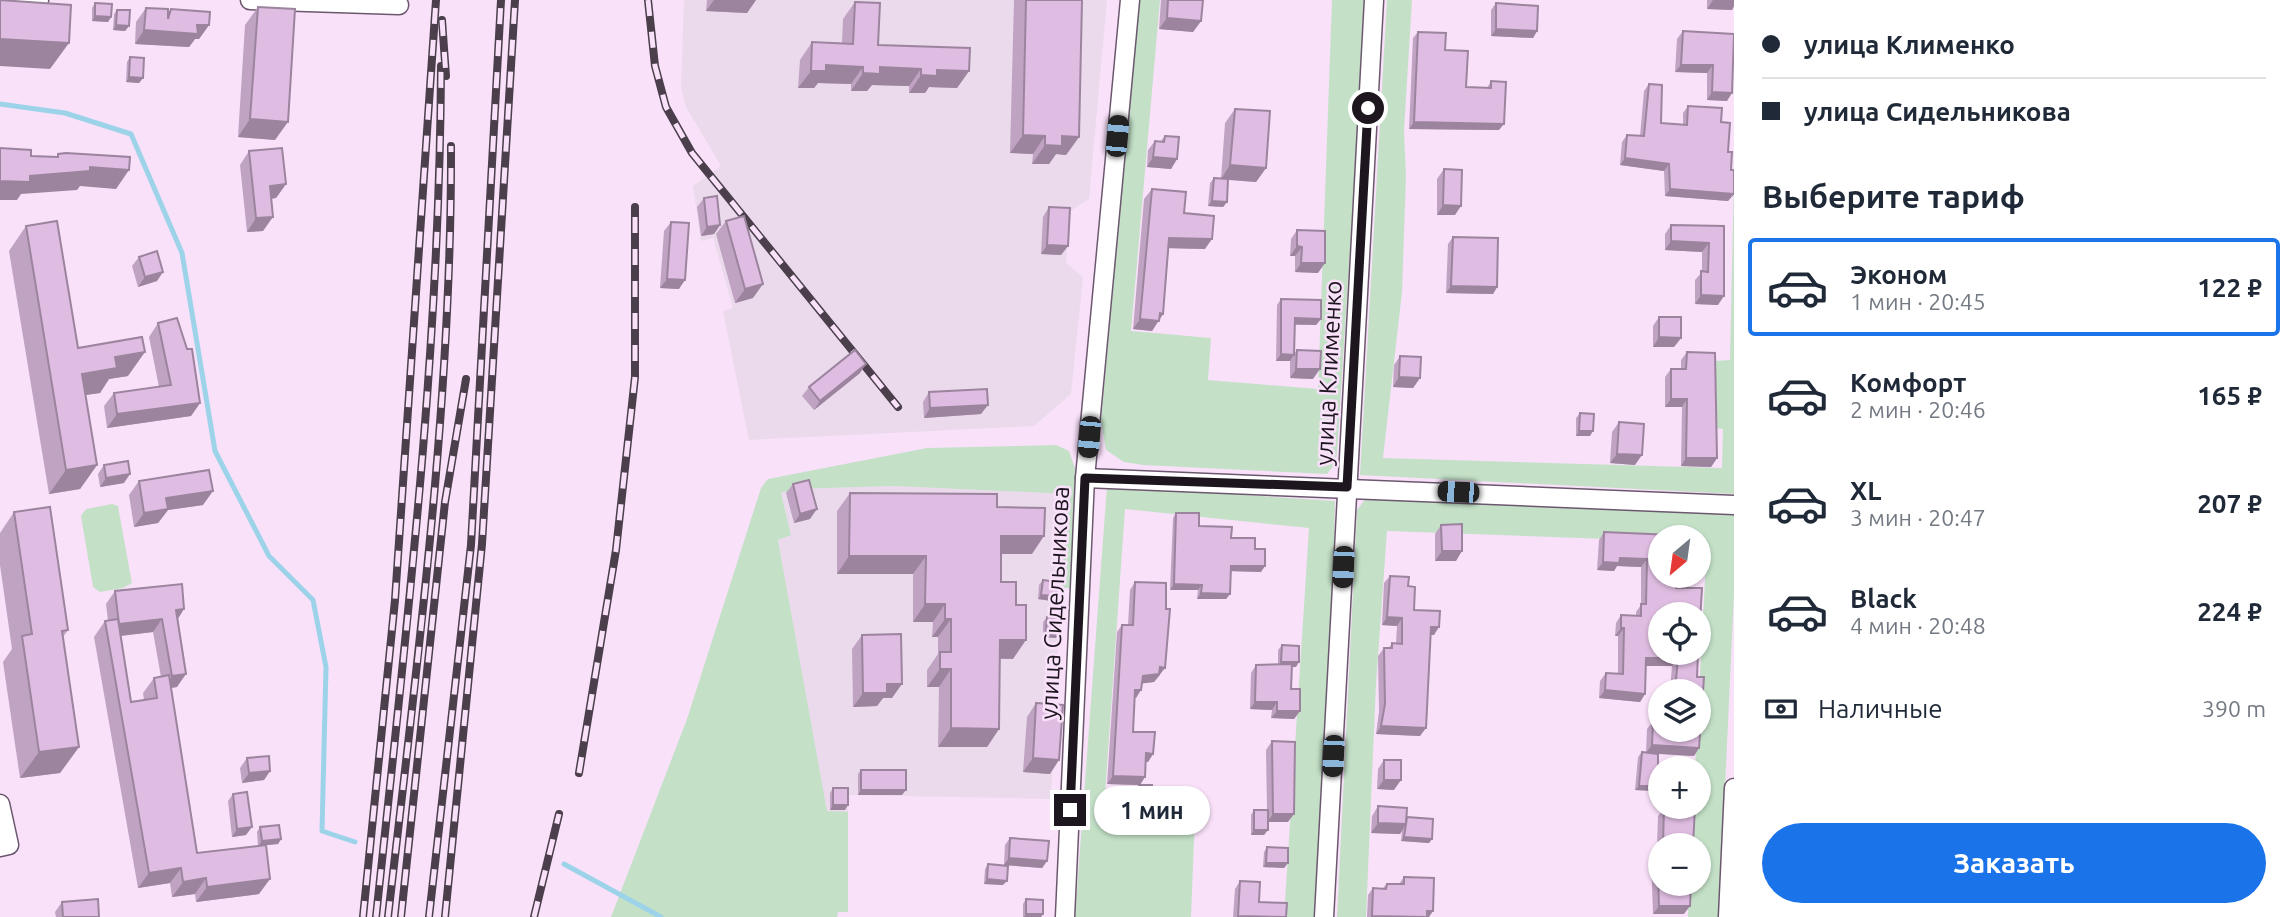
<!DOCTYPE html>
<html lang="ru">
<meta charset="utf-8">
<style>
body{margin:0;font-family:Ubuntu,sans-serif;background:#f2f2f3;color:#1f2937;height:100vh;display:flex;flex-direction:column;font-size:26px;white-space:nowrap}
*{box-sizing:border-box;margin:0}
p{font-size:23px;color:#747a83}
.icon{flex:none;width:38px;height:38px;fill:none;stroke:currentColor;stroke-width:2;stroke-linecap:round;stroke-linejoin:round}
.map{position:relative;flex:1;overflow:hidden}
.side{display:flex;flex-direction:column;background:#fff;width:560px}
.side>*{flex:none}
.banner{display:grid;align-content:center;height:154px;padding:0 28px;background:#fff}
.needle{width:46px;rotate:209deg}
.tools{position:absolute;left:1648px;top:525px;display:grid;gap:14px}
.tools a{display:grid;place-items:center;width:63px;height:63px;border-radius:50%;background:#fff;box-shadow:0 2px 5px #0004;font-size:35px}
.end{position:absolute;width:32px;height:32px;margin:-16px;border:9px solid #1e161f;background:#fff;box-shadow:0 0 0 4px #fff}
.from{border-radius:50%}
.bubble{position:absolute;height:49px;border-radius:24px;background:#fff;box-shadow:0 2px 5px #0004;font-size:23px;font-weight:600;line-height:49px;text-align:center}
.car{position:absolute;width:21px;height:42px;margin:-21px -10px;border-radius:9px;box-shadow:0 0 5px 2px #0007;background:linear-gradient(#222 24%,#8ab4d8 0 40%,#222 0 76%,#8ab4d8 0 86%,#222 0)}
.banner b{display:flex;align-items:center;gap:24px;height:66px;font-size:26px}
.banner b+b{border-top:2px solid #e0e1e3}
.banner i{width:18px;height:18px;background:#1f2937}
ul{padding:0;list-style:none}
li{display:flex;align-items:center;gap:21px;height:98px;margin:0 14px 10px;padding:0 14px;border:4px solid transparent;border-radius:7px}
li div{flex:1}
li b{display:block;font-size:26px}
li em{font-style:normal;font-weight:600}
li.current{border-color:#1a73e8}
li>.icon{width:63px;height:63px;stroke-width:1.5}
h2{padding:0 28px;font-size:32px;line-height:84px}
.pay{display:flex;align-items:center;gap:18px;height:77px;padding:0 28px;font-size:26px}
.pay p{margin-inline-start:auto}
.cta{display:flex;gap:14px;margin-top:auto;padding:14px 28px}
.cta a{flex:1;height:80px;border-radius:42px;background:#1a73e8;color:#fff;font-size:28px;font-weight:600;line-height:80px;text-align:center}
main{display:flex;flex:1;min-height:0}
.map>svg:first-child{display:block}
.industrial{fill:#eadaec}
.green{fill:#c4e1c8}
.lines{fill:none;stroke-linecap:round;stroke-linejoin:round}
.stream{stroke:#9dd3e9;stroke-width:5}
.minor-casing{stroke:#6c586e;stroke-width:21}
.minor{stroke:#fff;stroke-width:18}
.rail-casing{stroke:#4a3f4b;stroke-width:8}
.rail{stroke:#f9e1fa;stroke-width:5;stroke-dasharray:16;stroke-linecap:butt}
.wall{fill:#c0a3c2;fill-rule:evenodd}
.shaded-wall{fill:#9c849e}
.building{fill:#dfbde2;stroke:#9c849e;stroke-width:2}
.route{stroke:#1e161f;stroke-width:9}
.labels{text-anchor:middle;stroke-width:5;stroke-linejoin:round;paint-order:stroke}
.street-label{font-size:24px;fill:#1e161f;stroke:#f9e1fa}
</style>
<main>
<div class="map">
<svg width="1734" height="917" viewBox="0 0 1734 917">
<rect width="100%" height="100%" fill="#f9e1fa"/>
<!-- industrial -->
<g class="industrial">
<polygon points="684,0 1107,0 1089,199 1070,211 1066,263 1083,277 1071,394 1034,426 749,440 723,311 733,308 713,238 701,241 693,186 721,166 686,107 681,88"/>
<polygon points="893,486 1070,494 1061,588 1051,799 849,795 848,812 827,812 778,540 791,535 781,493 797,489"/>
</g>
<!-- green -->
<g class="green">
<polygon points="1139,0 1160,0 1131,331 1211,338 1208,380 1318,389 1332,0 1366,0 1337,453 1335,464 1327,474 1143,465 1124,462 1106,450 1101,421"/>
<polygon points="1387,0 1412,0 1404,130 1406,176 1402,292 1383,458 1722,468 1723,429 1714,428 1715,361 1730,360 1734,176 1734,494 1360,475"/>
<polygon points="1056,445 1069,451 1079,480 1074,588 1061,588 1069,494 893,486 797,489 781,493 791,535 778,540 827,811 848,812 848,912 838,912 837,917 611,917 687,719 761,488 768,479 927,448"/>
<polygon points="1107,486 1335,501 1329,744 1319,917 1284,917 1309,528 1125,509 1104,809 1195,815 1191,917 1075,917"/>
<polygon points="1366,498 1734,515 1734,594 1719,917 1688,917 1689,884 1699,884 1699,845 1691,845 1693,807 1699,807 1699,768 1695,768 1707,543 1699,543 1699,537 1661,537 1661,541 1387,531 1376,684 1366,917 1337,917 1357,510"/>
<polygon points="112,504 118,506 132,583 123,588 100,592 93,587 81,516 86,509"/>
</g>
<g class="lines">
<!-- stream -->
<g class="stream">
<polyline points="0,104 65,113 131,134 182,253 215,451 269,556 313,600 326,667 322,831 355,842"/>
<polyline points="564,864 661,917"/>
</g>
<!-- minor casing -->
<g class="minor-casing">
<g id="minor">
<polyline points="250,0 399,5"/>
<polyline points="0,5 20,5 39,0"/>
<polyline points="1085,478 1734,505"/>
<polyline points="0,804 9,845 0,847"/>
<polyline points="1065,917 1085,478 1130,0"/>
<polyline points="1324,917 1374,0"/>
<polyline points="1728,917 1734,788"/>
</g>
</g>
<!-- minor -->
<use href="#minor" class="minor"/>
<!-- rail casing -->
<g class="rail-casing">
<g id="rail">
<polyline points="648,0 655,66 666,107 692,153 898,407"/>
<polyline points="442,20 446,76"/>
<polyline points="579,773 616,550 635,377 635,207"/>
<polyline points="363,917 395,600 436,0"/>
<path d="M376,917C406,634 440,350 441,66"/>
<path d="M388,917C417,664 452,400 451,146"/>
<polyline points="401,917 445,502 466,379"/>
<polyline points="429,917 471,545 501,0"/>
<polyline points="445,917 482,544 515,0"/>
<polyline points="534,917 559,814"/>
</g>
</g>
<!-- rail -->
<use href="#rail" class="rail"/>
</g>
<!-- wall -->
<g class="wall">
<polygon points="707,0 756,0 747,13 706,11"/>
<polygon points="1014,0 1082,0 1079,137 1066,155 1056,154 1049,164 1032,164 1033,154 1010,153"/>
<polygon points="1161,0 1203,0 1201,21 1193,32 1159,29"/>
<polygon points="1707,0 1734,0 1734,6 1732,10 1707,9"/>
<polygon points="855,2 878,45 969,71 957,88 929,87 925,93 909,93 909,86 872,85 867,91 851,91 851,84 818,83 814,88 798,88 800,60 812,42 842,43 843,19"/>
<polygon points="95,3 111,17 108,22 92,21 92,8"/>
<polygon points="1496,3 1537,31 1533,38 1491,36 1491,10"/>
<polygon points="258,7 275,140 238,137 245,25"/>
<polygon points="146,8 168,14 171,9 209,25 199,39 195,39 189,47 135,44 136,22"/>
<polygon points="117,10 129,26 125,31 113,30 114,14"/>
<polygon points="1683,31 1734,34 1734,58 1727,101 1707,100 1707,73 1675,72 1677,39"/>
<polygon points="1418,32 1445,50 1466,87 1487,88 1491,81 1499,130 1409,129 1413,38"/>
<polygon points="130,57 143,78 139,83 126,82 127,62"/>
<polygon points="1649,84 1661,123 1683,124 1683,113 1688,106 1721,122 1728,152 1734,194 1728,201 1665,196 1664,171 1620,165 1622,142 1627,135 1640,136 1644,91"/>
<polygon points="1235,109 1266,168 1256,182 1228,180 1227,202 1223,207 1208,206 1210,183 1214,178 1221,179 1225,123"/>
<polygon points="1165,136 1177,159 1171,169 1147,167 1148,150 1155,141 1160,142"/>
<polygon points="249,151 286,184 276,198 271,199 263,231 247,232 240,165"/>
<polygon points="1444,169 1455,215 1437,215 1437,179"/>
<polygon points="1152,189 1184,213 1205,249 1169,248 1163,314 1152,331 1133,329 1144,199"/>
<polygon points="704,198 720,225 714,234 701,236 697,207"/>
<polygon points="1049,207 1068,246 1061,255 1041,254 1043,217"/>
<polygon points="726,221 753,298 735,303 716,234"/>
<polygon points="671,222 679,289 660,288 664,231"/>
<polygon points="1671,225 1724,226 1718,305 1695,304 1695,280 1702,272 1702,252 1665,250 1665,234"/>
<polygon points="26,226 78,348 128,376 109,379 100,393 85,395 97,465 80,489 49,494 9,251"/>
<polygon points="1297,230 1318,273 1295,272 1295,256 1290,256 1291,239"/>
<polygon points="1453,237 1497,287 1493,294 1446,293 1448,244"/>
<polygon points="139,257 157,281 138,287 132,266"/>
<polygon points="1281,299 1321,319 1316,325 1295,325 1294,354 1297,350 1313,379 1290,378 1290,360 1290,361 1276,361 1277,305"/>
<polygon points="1659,317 1681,338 1674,347 1653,347 1653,326"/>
<polygon points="158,323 200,403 191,416 107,428 104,406 114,393 159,387 149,337"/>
<polygon points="1687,352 1717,458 1711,467 1681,466 1682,407 1665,407 1665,377 1671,369 1681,369 1681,360"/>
<polygon points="1400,356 1420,378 1413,388 1393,387 1394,365"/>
<polygon points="860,373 814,410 802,396 809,387"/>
<polygon points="929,392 981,414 924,418 923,402"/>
<polygon points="1580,413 1590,436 1576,436 1576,418"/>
<polygon points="1619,422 1635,465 1610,463 1612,432"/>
<polygon points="104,465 124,483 100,487 98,474"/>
<polygon points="139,481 203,505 168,510 158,523 134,527 129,495"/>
<polygon points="793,484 810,519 794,523 786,493"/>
<polygon points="850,493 997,507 1032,554 1001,554 1001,582 1013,659 1000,659 999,729 987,747 938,747 939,687 927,687 927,670 938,654 938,637 932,637 933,622 913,622 913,574 837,574 837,511"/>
<polygon points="14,512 68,630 63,637 79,747 60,773 20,778 3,662 12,649 0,565 0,533"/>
<polygon points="1176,513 1199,526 1231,538 1255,549 1261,572 1231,571 1230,594 1226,599 1197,599 1198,590 1170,590 1173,518"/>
<polygon points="1441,525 1456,561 1435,561 1435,534"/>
<polygon points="1604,532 1672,535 1672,537 1661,537 1661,576 1676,576 1676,588 1702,588 1699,637 1699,614 1661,614 1661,653 1698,653 1697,677 1704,677 1699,748 1694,756 1658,754 1658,786 1654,791 1635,790 1638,757 1642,752 1646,753 1647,729 1653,721 1661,722 1661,730 1699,730 1699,691 1670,691 1672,666 1646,666 1645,694 1640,702 1599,698 1600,681 1606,673 1618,674 1618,636 1615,636 1616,623 1621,615 1636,616 1636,612 1641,605 1641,567 1617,566 1614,571 1597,570 1599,540"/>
<polygon points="1390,576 1408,586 1414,610 1434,635 1430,635 1420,736 1376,734 1379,712 1378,656 1384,648 1389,648 1392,643 1396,643 1397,626 1382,625 1384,583"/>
<polygon points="1043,580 1052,601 1038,599 1039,585"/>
<polygon points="1135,582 1160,675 1154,682 1142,683 1136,698 1135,698 1133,732 1153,754 1148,762 1146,761 1140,785 1149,806 1136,805 1136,789 1139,785 1107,784 1117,632 1122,625 1128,625 1130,590"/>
<path d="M115,591L178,619L177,687L171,688L197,853L258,846L257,832L260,827L281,839L278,844L266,845L259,894L196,902L195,894L172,897L170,883L138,888L94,637L105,621H108L106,604ZM153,632L161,677L154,678L143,693L144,700L131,702L121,636Z"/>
<polygon points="1047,617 1056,638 1043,637 1043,622"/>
<polygon points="862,635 892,698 883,698 877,706 853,707 852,649"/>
<polygon points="1282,645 1296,667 1292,667 1291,689 1300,711 1294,719 1271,718 1272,710 1250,709 1251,673 1256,665 1278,664 1278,650"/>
<polygon points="1036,703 1050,774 1023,772 1027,717"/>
<polygon points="1272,741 1288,822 1268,822 1264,835 1251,835 1251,815 1254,810 1267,810 1266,750"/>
<polygon points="247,758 270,771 264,780 242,783 240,768"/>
<polygon points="1384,760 1394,790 1377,789 1378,769"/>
<polygon points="861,770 902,795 858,795 858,774"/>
<polygon points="833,788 845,810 830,810 830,793"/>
<polygon points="233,794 246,835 232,837 228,801"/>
<polygon points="1378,806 1407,817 1432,839 1429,843 1401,841 1402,831 1400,834 1371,833 1372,816"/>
<polygon points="1663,807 1695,807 1693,845 1661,845 1661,884 1684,914 1653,914 1651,856 1657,847 1658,816 1663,810"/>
<polygon points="1010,838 1047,861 1042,868 1004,865 1005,845"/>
<polygon points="1267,847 1288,863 1284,868 1263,867 1264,852"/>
<polygon points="988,864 1003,885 984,884 985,869"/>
<polygon points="1404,877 1429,917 1367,917 1368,895 1373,888 1383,888 1387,884 1399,884"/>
<polygon points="1240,881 1259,902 1286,917 1233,917 1235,889"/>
<polygon points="1026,899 1043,914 1041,917 1023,917 1023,904"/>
<polygon points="62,902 99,917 56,917 55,912"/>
</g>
<!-- shaded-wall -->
<g class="shaded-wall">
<polygon points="714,0 756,0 747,13 706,11"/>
<polygon points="1713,0 1734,0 1734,6 1732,10 1707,9"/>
<polygon points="95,16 111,17 108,22 92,21"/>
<polygon points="1167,18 1201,21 1193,32 1159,29"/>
<polygon points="116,25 129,26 125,31 113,30"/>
<polygon points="197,25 209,25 199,39 195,39 189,47 135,44 144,30"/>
<polygon points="1496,29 1537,31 1533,38 1491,36"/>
<polygon points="0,39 69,43 50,69 0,66"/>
<polygon points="826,65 863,67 851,84 818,83 814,88 798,88 811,71"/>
<polygon points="1681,65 1713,65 1707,73 1675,72"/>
<polygon points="880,67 921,69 909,86 872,85 867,91 851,91 863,73"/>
<polygon points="937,70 969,71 957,88 929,87 925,93 909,93 921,75"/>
<polygon points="129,77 143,78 139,83 126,82"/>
<polygon points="1712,92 1732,93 1727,101 1707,100"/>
<polygon points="250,119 288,122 275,140 238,137"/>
<polygon points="1414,122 1504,124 1499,130 1409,129"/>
<polygon points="1023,135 1045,136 1033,154 1010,153"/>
<polygon points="1062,136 1079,137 1066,155 1056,154 1049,164 1032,164 1045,145"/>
<polygon points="1153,157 1177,159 1171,169 1147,167"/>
<polygon points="1625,158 1669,164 1664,171 1620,165"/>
<polygon points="1230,165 1266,168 1256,182 1221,179"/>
<polygon points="90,167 129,170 116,189 80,186 77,190 21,194 17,200 0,200 0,181"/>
<polygon points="286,184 276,198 260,200 270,186"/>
<polygon points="1670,189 1734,194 1728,201 1665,196"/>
<polygon points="1212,201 1227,202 1223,207 1208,206"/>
<polygon points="1443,205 1461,206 1455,215 1437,215"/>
<polygon points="273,217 263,231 247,232 256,218"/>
<polygon points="720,225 714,234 701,236 707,227"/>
<polygon points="1169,238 1212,239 1205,249 1162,248"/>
<polygon points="1671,241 1709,243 1702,252 1665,250"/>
<polygon points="1047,245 1068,246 1061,255 1041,254"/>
<polygon points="1297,246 1302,247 1295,256 1290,256"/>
<polygon points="1301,263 1325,263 1318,273 1295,272"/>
<polygon points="163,272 157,281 138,287 145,277"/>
<polygon points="667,279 685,280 679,289 660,288"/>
<polygon points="763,284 753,298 735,303 745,289"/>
<polygon points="1451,286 1497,287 1493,294 1446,293"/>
<polygon points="1701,295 1724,296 1718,305 1695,304"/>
<polygon points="1160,313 1163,314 1152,331 1133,329 1140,319"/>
<polygon points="1295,318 1321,319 1316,325 1291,324"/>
<polygon points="1659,337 1681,338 1674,347 1653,347"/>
<polygon points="145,352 128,376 109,379 100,393 65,398 82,374 115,357"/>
<polygon points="1281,354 1294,355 1290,361 1276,361"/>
<polygon points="866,364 860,373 814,410 820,401"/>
<polygon points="1296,369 1320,369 1313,379 1290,378"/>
<polygon points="1399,377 1420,378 1413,388 1393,387"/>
<polygon points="1671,399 1687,399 1682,407 1665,407"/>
<polygon points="200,403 191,416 107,428 117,414"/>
<polygon points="988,405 981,414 924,418 930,408"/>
<polygon points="1579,431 1593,431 1590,436 1576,436"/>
<polygon points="1617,454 1642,455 1635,465 1610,463"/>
<polygon points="1686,458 1717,458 1711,467 1681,466"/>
<polygon points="97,465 80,489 49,494 66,470"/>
<polygon points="130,474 124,483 100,487 106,478"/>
<polygon points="213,491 203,505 168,510 158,523 134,527 144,513 166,498"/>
<polygon points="817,509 810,519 794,523 800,514"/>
<polygon points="1001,536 1044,536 1032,554 988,554"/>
<polygon points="1442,551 1462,551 1456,561 1435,561"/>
<polygon points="849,556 926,556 913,574 837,574"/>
<polygon points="1620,558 1647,559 1641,567 1617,566 1614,571 1597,570 1603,562"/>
<polygon points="1231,566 1265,566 1261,572 1227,571"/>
<polygon points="1174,584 1202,585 1198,590 1170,590"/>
<polygon points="1201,593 1230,594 1226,599 1197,599"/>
<polygon points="1041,595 1056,596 1052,601 1038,599"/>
<polygon points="925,604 945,604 933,622 913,622"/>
<polygon points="184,609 176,622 176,610"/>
<polygon points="1387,617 1402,618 1397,626 1382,625"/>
<polygon points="162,619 153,632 110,637 119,624"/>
<polygon points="945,619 951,619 938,637 932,637"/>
<polygon points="1431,627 1439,627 1434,635 1425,635"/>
<polygon points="1621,628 1624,628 1618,636 1615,636"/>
<polygon points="1046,633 1059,633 1056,638 1043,637"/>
<polygon points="1000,640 1026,640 1013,659 987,658"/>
<polygon points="1646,658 1678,658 1672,666 1640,666"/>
<polygon points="1281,662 1299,662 1296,667 1278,667"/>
<polygon points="1160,667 1165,668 1154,682 1138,684 1143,676"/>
<polygon points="940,669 951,669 939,687 927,687"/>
<polygon points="186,674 177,687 163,689 172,676"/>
<polygon points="887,684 902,684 892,698 883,698 877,706 853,707 863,693"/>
<polygon points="1135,690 1141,690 1136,698 1130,697"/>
<polygon points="1605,690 1645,694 1640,702 1599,698"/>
<polygon points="1255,702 1277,702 1272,710 1250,709"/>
<polygon points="1277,711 1300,711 1294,719 1271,718"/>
<polygon points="1381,726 1426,728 1420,736 1376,734"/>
<polygon points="951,728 999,729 987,747 938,747"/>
<polygon points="1652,745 1699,748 1694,756 1646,753"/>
<polygon points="79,747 60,773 20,778 39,752"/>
<polygon points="1146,753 1153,754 1148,762 1141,761"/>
<polygon points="1033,758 1059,760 1050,774 1023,772"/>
<polygon points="270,771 264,780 242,783 249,773"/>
<polygon points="1113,776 1145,777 1140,785 1107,784"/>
<polygon points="1384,780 1401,780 1394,790 1377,789"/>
<polygon points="1639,786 1658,786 1654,791 1635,790"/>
<polygon points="861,790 906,790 902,795 858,795"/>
<polygon points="1139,801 1152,801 1149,806 1136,805"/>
<polygon points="833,805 848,805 845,810 830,810"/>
<polygon points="1273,814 1294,814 1288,822 1267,822"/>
<polygon points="1378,823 1406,824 1400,834 1371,833"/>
<polygon points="252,827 246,835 232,837 237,829"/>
<polygon points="1254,830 1268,830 1264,835 1251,835"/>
<polygon points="1404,837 1432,839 1429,843 1401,841"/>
<polygon points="281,839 278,844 258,846 262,841"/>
<polygon points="1009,858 1047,861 1042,868 1004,865"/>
<polygon points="1266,863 1288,863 1284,868 1263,867"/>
<polygon points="181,868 170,883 138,888 149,873"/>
<polygon points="206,878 195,894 172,897 183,882"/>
<polygon points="270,879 259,894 196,902 207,887"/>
<polygon points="987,879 1007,881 1003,885 984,884"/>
<polygon points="1659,906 1690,906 1684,914 1653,914"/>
<polygon points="1427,911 1433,911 1429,917 1423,917"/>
<polygon points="1026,914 1043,914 1041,917 1024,917"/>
</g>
<!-- building -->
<g class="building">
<polygon points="0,0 71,5 69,43 0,39"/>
<polygon points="1026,0 1082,0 1079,137 1062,136 1062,146 1045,145 1045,136 1023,135"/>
<polygon points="1168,0 1203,0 1201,21 1167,18"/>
<polygon points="855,2 880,3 878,45 970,48 969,71 937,70 937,76 921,75 921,69 880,67 880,74 863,73 863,67 826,65 826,71 811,71 812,42 853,44"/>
<polygon points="95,3 112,4 111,17 95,16"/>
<polygon points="1496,3 1538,6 1537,31 1496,29"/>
<polygon points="258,7 295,9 288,122 250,119"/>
<polygon points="146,8 168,9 168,19 171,9 210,12 209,25 197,25 198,34 144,30"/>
<polygon points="117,10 130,10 129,26 116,25"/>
<polygon points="1683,31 1734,34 1732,93 1712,92 1713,65 1681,65"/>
<polygon points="1418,32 1446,33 1445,50 1468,51 1466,87 1491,88 1491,81 1506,82 1504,124 1414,122"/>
<polygon points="130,57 144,58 143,78 129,77"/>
<polygon points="1649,84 1662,85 1661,123 1687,125 1688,106 1722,108 1721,122 1730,123 1728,152 1732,152 1731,170 1734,170 1734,194 1670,189 1669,164 1625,158 1627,135 1644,136"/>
<polygon points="1235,109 1270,111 1266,168 1230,165"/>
<polygon points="1165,136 1179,137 1177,159 1153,157 1155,141 1164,142"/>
<polygon points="0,148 31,150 31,156 58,157 58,154 66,153 130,157 129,170 90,167 90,171 30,176 30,182 0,181"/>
<polygon points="282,148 286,184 270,186 273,217 256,218 249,151"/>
<polygon points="1444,169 1462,170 1461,206 1443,205"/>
<polygon points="1214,178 1228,179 1227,202 1212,201"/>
<polygon points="1152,189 1186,192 1184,213 1214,216 1212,239 1169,238 1163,314 1160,313 1159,321 1140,319"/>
<polygon points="717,196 720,225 707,227 704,198"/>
<polygon points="1049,207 1070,208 1068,246 1047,245"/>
<polygon points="744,216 763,284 745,289 726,221"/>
<polygon points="57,221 78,348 142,337 145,352 115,357 117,368 82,374 97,465 66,470 26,226"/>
<polygon points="671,222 689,223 685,280 667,279"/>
<polygon points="1671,225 1724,226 1724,296 1701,295 1701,271 1708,272 1709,243 1671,241"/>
<polygon points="1297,230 1325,231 1325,263 1301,263 1302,247 1297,246"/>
<polygon points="1453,237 1498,238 1497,287 1451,286"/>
<polygon points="157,251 163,272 145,277 139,257"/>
<polygon points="1281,299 1321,300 1321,319 1295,318 1294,355 1281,354"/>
<polygon points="1659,317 1681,317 1681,338 1659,337"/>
<polygon points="177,318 187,349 192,349 200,403 117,414 114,393 171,385 158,323"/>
<polygon points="855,350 866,364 820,401 809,387"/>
<polygon points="1297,350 1321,351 1320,369 1296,369"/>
<polygon points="1687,352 1715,353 1717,458 1686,458 1687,399 1671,399 1671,369 1686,369"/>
<polygon points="1400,356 1421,357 1420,378 1399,377"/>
<polygon points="987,389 988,405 930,408 929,392"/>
<polygon points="1580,413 1594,414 1593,431 1579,431"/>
<polygon points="1619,422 1644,424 1642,455 1617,454"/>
<polygon points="128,461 130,474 106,478 104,465"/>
<polygon points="209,470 213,491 166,498 168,509 144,513 139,481"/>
<polygon points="809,480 817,509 800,514 793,484"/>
<polygon points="850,493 997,494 997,507 1045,508 1044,536 1001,536 1001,582 1016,582 1016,605 1026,605 1026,640 1000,640 999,729 951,728 951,669 940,669 940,652 951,652 951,619 945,619 945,604 925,604 926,556 849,556"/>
<polygon points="50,507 68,630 62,631 79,747 39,752 22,636 32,634 14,512"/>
<polygon points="1176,513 1199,513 1199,526 1232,527 1231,538 1255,538 1255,549 1265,549 1265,566 1231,566 1230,594 1201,593 1202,585 1174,584"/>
<polygon points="1462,524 1462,551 1442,551 1441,525"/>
<polygon points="1604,532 1672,535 1672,537 1661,537 1661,576 1676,576 1676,588 1702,588 1699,637 1699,614 1661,614 1661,653 1698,653 1697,677 1704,677 1699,748 1652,745 1653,721 1661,722 1661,730 1699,730 1699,691 1675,691 1678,658 1646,658 1645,694 1605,690 1606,673 1623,674 1624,628 1621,628 1621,615 1641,616 1641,604 1646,604 1647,559 1620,558 1619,563 1603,562"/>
<polygon points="1390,576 1409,577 1408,586 1415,587 1414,610 1440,611 1439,627 1431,627 1426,728 1381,726 1385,704 1384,648 1392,648 1392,643 1402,644 1402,618 1387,617"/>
<polygon points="1043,580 1057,582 1056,596 1041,595"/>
<polygon points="1135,582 1166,583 1166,609 1170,609 1165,668 1160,667 1159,674 1143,676 1141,690 1135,690 1133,732 1155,732 1153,754 1146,753 1145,777 1113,776 1122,625 1133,625"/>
<polygon points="182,584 184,609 176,610 186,674 172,676 162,619 119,624 115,591"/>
<polygon points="1047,617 1059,618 1059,633 1046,633"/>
<polygon points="118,619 131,702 157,698 154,678 169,675 197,853 266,845 270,879 207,887 206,878 183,882 181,868 149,873 105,621"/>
<polygon points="901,634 902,684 887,684 887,693 863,693 862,635"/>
<polygon points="1282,645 1299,646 1299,662 1281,662"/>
<polygon points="1292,664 1291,689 1300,689 1300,711 1277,711 1277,702 1255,702 1256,665"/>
<polygon points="1036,703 1063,705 1059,760 1033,758"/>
<polygon points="1272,741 1295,742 1294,814 1273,814"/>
<polygon points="1642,752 1658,754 1658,786 1639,786"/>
<polygon points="269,756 270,771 249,773 247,758"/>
<rect x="1384" y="760" width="17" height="20"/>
<rect x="861" y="770" width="45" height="20"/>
<rect x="1139" y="785" width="13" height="16"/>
<rect x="833" y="788" width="15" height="17"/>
<polygon points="247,792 252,827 237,829 233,794"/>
<polygon points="1378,806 1407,808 1406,824 1378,823"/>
<polygon points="1669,807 1695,807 1693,845 1663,845 1664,808 1669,808"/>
<rect x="1254" y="810" width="14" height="20"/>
<polygon points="1407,817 1433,819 1432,839 1404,837"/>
<polygon points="279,825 281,839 262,841 260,827"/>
<polygon points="1010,838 1049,841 1047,861 1009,858"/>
<polygon points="1267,847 1288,848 1288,863 1266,863"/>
<polygon points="1657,847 1661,847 1661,884 1691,884 1690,906 1659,906"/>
<polygon points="988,864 1008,866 1007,881 987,879"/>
<polygon points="1404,877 1434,878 1433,911 1427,911 1427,917 1372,916 1373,888 1386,889 1387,884 1404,884"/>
<polygon points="1240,881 1260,882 1259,902 1287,903 1286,917 1238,916"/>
<polygon points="98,899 99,917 63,917 62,902"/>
<polygon points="1026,899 1043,900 1043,914 1026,914"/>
</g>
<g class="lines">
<!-- route -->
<polyline class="route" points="1070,810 1085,478 1347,487 1368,108"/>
</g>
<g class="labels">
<!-- street labels -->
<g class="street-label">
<text transform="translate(1329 373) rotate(-87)" y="8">улица Клименко</text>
<text transform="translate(1055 603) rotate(-87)" y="8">улица Сидельникова</text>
</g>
</g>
</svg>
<div class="tools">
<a><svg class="needle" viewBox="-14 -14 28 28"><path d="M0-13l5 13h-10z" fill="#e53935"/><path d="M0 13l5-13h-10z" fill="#747a83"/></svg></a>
<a><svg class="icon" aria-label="locate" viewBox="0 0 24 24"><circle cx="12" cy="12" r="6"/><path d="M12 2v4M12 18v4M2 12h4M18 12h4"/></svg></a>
<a><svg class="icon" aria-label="layers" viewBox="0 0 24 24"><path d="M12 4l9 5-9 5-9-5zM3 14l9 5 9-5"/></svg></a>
<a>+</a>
<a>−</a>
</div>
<i class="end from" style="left:1368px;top:108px"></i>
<i class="end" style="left:1070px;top:810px"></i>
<div class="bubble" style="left:1094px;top:786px;width:116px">1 мин</div>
<i class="car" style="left:1117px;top:136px;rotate:5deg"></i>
<i class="car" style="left:1089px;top:437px;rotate:185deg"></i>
<i class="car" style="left:1458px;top:492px;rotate:273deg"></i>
<i class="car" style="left:1343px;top:567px;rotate:183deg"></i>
<i class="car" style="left:1333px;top:756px;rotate:183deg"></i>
</div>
<section class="side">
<div class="banner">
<b><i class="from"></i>улица Клименко</b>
<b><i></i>улица Сидельникова</b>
</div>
<h2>Выберите тариф</h2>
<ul>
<li class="current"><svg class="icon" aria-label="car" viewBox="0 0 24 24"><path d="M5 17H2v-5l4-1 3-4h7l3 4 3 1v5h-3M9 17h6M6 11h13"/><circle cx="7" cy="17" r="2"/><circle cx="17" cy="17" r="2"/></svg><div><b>Эконом</b><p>1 мин · 20:45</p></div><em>122 ₽</em></li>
<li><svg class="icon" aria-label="car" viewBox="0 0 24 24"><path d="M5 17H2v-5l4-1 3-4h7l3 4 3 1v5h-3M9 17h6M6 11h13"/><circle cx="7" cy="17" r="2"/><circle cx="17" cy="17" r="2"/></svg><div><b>Комфорт</b><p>2 мин · 20:46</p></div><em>165 ₽</em></li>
<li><svg class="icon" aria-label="car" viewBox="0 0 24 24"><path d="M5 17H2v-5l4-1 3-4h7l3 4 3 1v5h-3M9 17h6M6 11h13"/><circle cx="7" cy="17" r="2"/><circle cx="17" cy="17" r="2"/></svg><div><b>XL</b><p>3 мин · 20:47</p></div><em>207 ₽</em></li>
<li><svg class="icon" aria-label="car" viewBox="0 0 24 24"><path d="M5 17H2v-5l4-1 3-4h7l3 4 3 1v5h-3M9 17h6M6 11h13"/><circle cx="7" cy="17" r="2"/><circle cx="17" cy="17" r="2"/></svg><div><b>Black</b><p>4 мин · 20:48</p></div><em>224 ₽</em></li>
</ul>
<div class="pay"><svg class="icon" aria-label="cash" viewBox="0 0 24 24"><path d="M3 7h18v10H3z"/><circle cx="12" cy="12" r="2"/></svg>Наличные<p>390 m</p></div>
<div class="cta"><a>Заказать</a></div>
</section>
</main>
